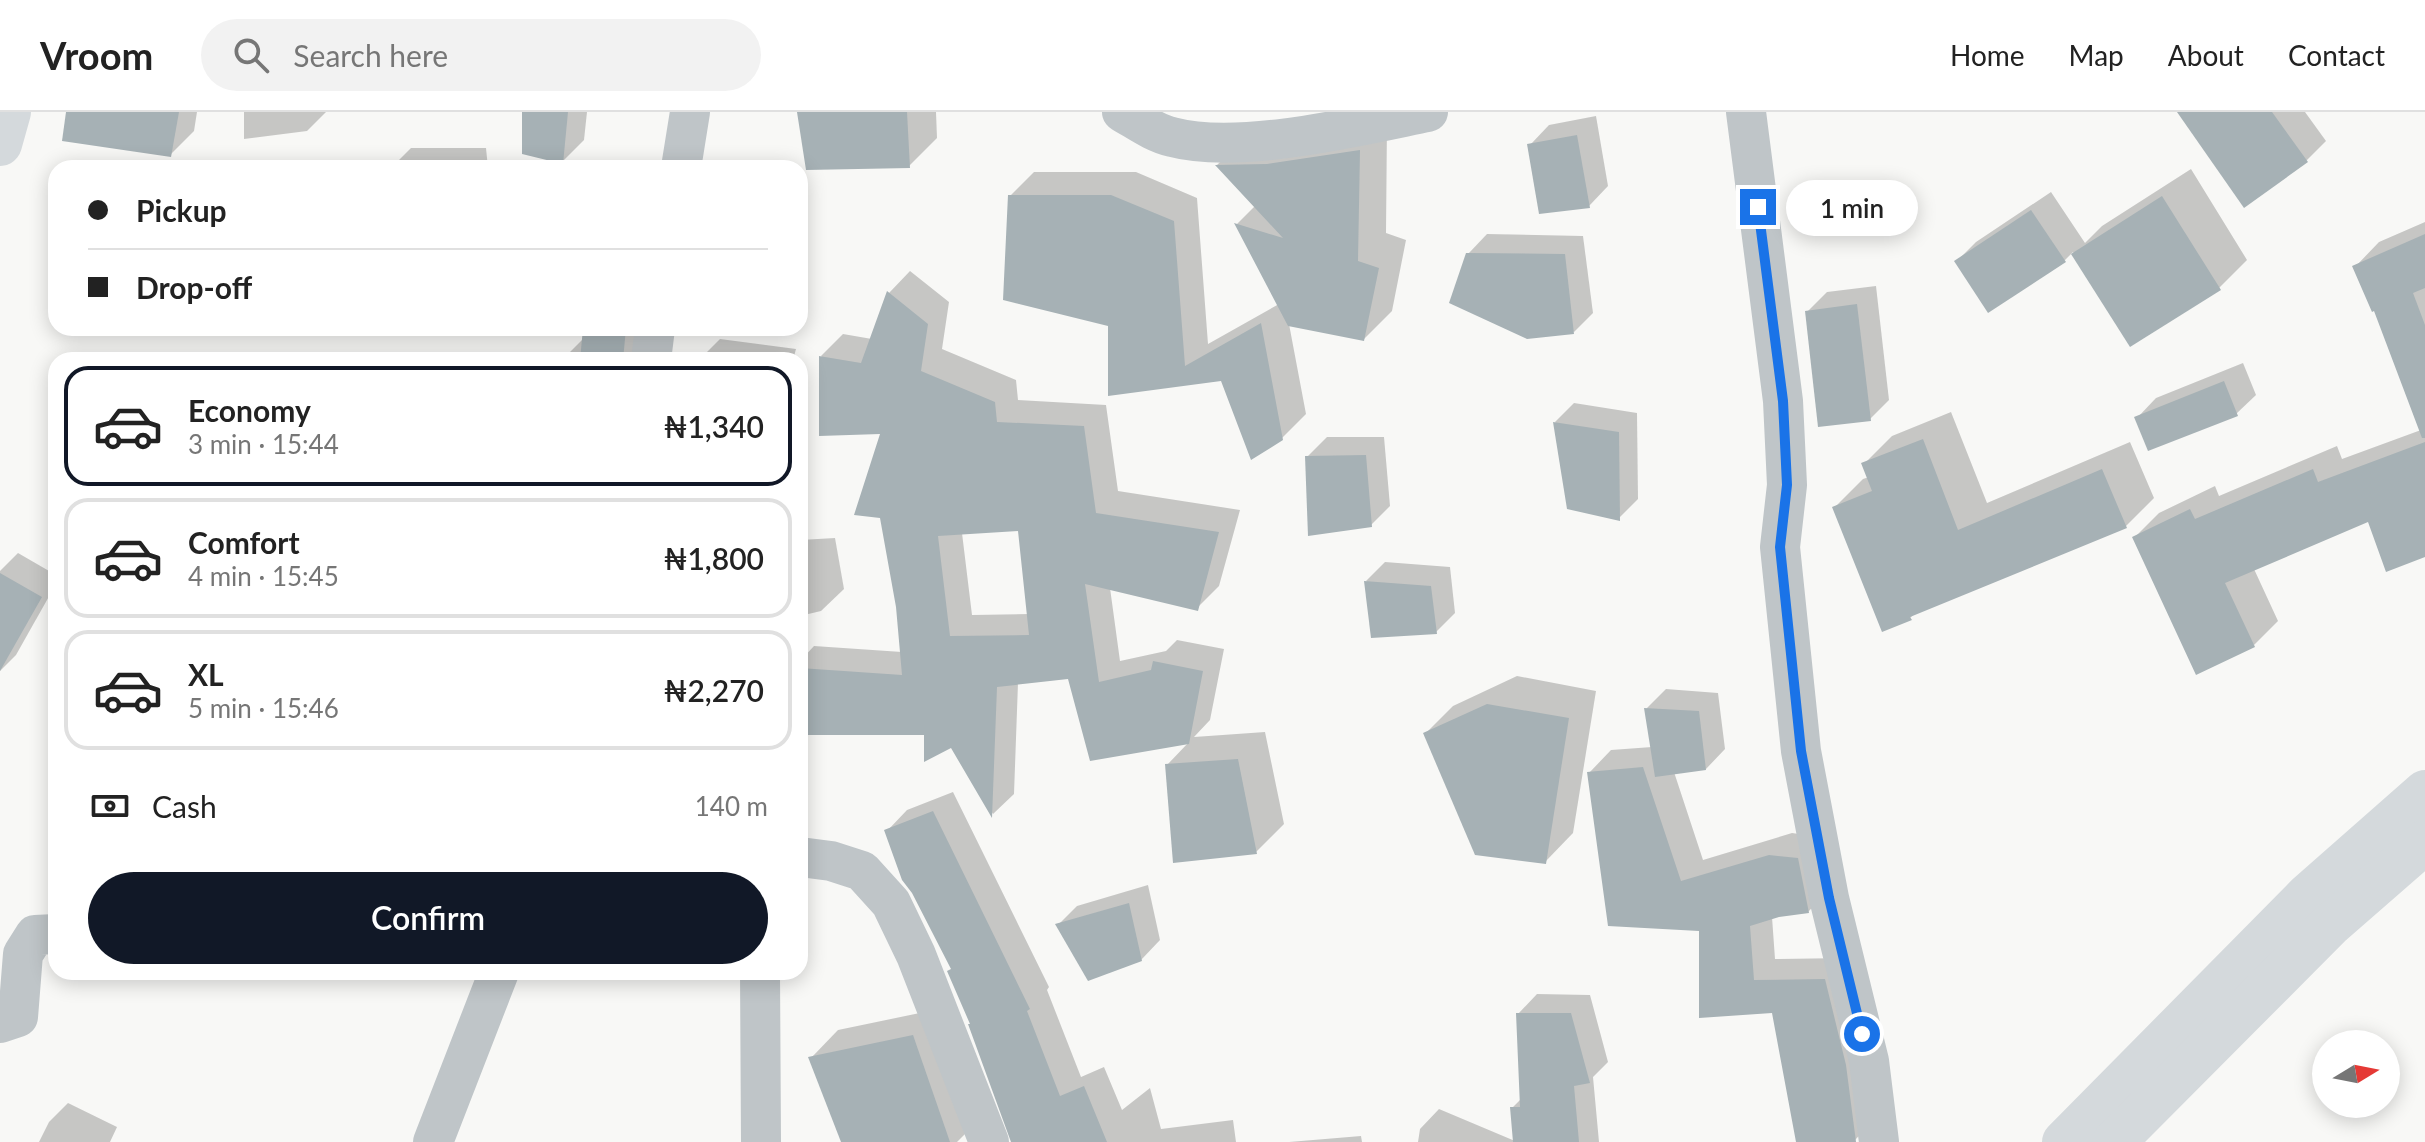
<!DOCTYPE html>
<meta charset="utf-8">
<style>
body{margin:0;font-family:Lato,sans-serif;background:#f2f2f2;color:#222;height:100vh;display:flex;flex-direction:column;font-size:30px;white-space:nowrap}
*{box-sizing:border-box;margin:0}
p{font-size:26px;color:#767676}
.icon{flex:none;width:44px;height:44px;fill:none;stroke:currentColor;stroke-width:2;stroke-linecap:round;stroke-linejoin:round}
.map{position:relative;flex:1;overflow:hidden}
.sheet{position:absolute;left:48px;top:240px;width:760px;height:628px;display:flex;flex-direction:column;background:#fff;border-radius:24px;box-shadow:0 4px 20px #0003}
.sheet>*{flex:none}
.top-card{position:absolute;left:48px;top:48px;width:760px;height:176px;border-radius:24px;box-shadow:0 4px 20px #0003;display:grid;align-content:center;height:176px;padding:0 40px;background:#fff}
.needle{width:52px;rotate:80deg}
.controls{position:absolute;left:2312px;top:918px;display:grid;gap:16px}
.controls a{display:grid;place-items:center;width:88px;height:88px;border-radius:50%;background:#fff;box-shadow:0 4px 20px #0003;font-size:40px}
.end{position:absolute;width:36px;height:36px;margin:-18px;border:10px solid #1a73e8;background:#fff;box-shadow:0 0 0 4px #fff}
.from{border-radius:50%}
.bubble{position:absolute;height:56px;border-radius:28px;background:#fff;box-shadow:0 4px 20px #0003;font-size:26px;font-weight:600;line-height:56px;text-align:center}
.top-card b{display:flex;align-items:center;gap:28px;height:76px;font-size:30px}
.top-card b+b{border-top:2px solid #e0e0e0}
.top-card i{width:20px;height:20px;background:#222}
ul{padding:14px 0 0;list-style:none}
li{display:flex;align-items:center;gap:24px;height:120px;margin:0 16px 12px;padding:0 24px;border:4px solid #e0e0e0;border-radius:24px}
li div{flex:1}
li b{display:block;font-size:30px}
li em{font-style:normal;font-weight:600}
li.active{border-color:#111827}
li>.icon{width:72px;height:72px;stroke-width:1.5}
.pay{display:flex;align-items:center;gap:20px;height:88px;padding:0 40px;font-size:30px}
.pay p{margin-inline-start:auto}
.cta{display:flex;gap:16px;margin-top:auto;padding:16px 40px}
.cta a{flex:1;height:92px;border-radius:48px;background:#111827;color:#fff;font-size:32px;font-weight:600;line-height:92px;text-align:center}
header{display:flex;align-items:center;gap:48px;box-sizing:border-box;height:112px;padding:0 40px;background:#fff;border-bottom:2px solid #e0e0e0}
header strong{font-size:38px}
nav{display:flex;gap:44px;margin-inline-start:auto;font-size:28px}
.search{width:560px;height:72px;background:#f2f2f2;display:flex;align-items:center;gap:20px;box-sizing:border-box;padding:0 28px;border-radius:44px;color:#767676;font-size:30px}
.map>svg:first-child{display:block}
.shadow{fill:#0003;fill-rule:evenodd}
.building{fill:#a6b1b5;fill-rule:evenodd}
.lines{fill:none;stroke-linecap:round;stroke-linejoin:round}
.minor{stroke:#bfc5c8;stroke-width:40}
.primary{stroke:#d4d9dc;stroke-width:44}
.trunk{stroke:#d4d9dc;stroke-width:44}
.route{stroke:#1a73e8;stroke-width:10}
</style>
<header>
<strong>Vroom</strong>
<div class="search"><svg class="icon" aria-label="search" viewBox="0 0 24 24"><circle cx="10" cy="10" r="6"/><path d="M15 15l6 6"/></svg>Search here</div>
<nav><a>Home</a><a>Map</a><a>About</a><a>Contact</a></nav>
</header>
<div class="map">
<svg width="2425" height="1030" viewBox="0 0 2425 1030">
<rect width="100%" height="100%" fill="#f8f8f6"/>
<!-- shadow -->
<g class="shadow">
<polygon points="68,0 197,0 194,19 170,43"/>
<polygon points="244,0 326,0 307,19 244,27"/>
<polygon points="524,0 587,0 584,28 562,50"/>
<polygon points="799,0 936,0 937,26 909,54"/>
<polygon points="2180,0 2305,0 2326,29 2307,48 2244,93"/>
<polygon points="1596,4 1608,74 1589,94 1530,33 1549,13"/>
<polygon points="1387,11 1386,121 1406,128 1392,199 1364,227 1289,212 1306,302 1282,326 1222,267 1110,282 1110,213 1010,84 1034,60 1136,60 1197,86 1208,232 1279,192 1237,112 1255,94 1217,53 1245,26"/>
<polygon points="411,36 486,36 488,56 391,56"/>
<polygon points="2191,57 2247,148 2219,176 2131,232 2073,140 2064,149 1957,149 1976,130 2051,80 2085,131 2102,114"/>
<polygon points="2425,110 2425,443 2369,408 2254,457 2278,509 2254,533 2134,426 2159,401 2215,374 2219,384 2337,334 2342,347 2421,318 2375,196 2355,155 2379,130"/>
<polygon points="1487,122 1583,124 1593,201 1574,220 1468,142"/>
<path d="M910,159L949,190L942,237L1016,268L1018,288L1106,293L1118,379L1240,398L1219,474L1197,496L1110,476L1120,549L1166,539L1177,528L1224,537L1210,608L1194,625L1265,620L1284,712L1256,740L1167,653L1189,630L1092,647L1069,564L1018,571L1014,682L993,702L952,633L926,621H800V549L814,534L902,540L883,319L821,244L843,222L872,227L889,181ZM1019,417L1029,502L972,503L962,421Z"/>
<polygon points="1876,174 1889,288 1870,307 1807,200 1827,180"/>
<polygon points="585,216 643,216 640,248 566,248 566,244 584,226"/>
<polygon points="720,227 796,237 793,248 699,248"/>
<polygon points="2243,251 2256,283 2236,302 2137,306 2156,286"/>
<polygon points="1574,291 1637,301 1638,387 1619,406 1555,310"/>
<polygon points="1951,300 1987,391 2130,330 2154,386 2126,414 1916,500 1910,506 1835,395 1863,367 1869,365 1864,352 1892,324"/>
<polygon points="1327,325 1384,325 1390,394 1371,413 1307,345"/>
<polygon points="835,426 844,477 821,499 800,504 800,428"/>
<polygon points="18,441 56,463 56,472 16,543 0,559 0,459"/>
<polygon points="1385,450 1450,455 1455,501 1436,520 1366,469"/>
<polygon points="1517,564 1596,579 1573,721 1545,750 1425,622 1453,594"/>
<polygon points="1666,577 1718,581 1725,637 1706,657 1674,660 1703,748 1792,721 1820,725 1830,777 1808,800 1772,805 1775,847 1847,846 1877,1005 1855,1028 1798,1030 1774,899 1701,818 1589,661 1611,638 1652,635 1647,596"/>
<polygon points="953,680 1049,875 1047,878 1081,965 1104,955 1122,998 1150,976 1161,1017 1233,1008 1236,1030 1013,1030 953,856 887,719 907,698"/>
<polygon points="1148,773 1160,828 1141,848 1058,813 1077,794"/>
<polygon points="1537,882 1590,883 1608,950 1593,965 1599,1030 1418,1030 1420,1017 1439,997 1515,1029 1512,996 1522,986 1518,902"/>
<polygon points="939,897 980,1007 957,1030 843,1030 811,946 838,918"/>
<polygon points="68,991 117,1015 110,1030 39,1030 49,1010"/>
<polygon points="1361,1024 1362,1030 1289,1030"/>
</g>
<!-- building -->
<g class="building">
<polygon points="66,0 179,0 171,45 62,29"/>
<polygon points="522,0 568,0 563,52 522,42"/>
<polygon points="797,0 907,0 910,56 806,58"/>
<polygon points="2177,0 2272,0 2308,50 2244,96"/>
<polygon points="1577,23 1590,96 1539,102 1527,32"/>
<polygon points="1360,38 1358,149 1379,156 1364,229 1288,214 1234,111 1283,126 1215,53 1267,52"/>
<polygon points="1008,83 1111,83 1174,109 1185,254 1261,211 1283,328 1251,348 1221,269 1108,284 1108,214 1003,188"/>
<polygon points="2162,84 2221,178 2130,235 2071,142"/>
<polygon points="2031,98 2066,150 1988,201 1954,149"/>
<polygon points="2425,122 2425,176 2413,181 2425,213 2425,326 2422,326 2374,199 2372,200 2352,154"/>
<polygon points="1466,141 1565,142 1574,222 1527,227 1449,191"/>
<path d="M887,179L928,212L921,259L995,290L997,310L1084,314L1096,401L1219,420L1198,499L1085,472L1099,570L1151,558L1153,549L1203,559L1189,632L1090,649L1068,567L997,575L992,706L951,636L924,650V623H800V556L902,563L896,495L880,406L854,403L880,322L819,324V244L861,251ZM1018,419L1029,523L950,524L938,424Z"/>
<polygon points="1857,192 1871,309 1818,315 1805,199"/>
<polygon points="583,216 626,216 623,248 580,248"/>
<polygon points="2224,269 2238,304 2148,339 2134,305"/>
<polygon points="1553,310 1619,320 1620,409 1567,397"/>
<polygon points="1923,327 1958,418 2102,357 2127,416 1910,505 1912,508 1882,520 1832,395 1872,379 1861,351"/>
<polygon points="2425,330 2425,445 2386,460 2368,410 2225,471 2255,535 2196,563 2132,425 2190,397 2195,407 2313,357 2318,370"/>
<polygon points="1366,343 1372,415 1308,424 1305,344"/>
<polygon points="0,461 42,485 0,559"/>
<polygon points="1364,469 1431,474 1437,522 1371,526"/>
<polygon points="1487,592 1569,606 1546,752 1475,743 1423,621"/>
<polygon points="1644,596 1699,599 1706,658 1655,665"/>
<polygon points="1238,647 1257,742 1173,751 1165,652"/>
<polygon points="1643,655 1681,769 1769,743 1798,746 1809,801 1779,805 1750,814 1754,868 1825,867 1846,953 1856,1030 1796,1030 1772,901 1699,906 1699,819 1608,814 1587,660"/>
<polygon points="933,699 1030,897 1027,899 1060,984 1084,974 1107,1030 1011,1030 968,912 970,912 947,859 951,857 912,781 902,768 884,718"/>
<polygon points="1129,791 1142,849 1088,869 1055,812"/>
<polygon points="1516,901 1571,901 1590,971 1574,974 1579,1030 1513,1030 1510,995 1520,995"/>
<polygon points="913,923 950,1030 841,1030 808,945"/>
</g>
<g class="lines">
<!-- minor -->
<g class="minor">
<path d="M1122,0C1138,9 1154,21 1172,25C1239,43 1359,14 1428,0"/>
<polyline points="1746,0 1783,289 1787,373 1780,435 1801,639 1829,786 1869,949 1879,1030"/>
<polyline points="681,56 690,0"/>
<polyline points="651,248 655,216"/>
<polyline points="800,745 831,749 862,759 891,791 916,843 989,1030"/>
<polyline points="760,860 761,1030"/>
<polyline points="0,911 18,905 23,842 35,823 56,822"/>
<polyline points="433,1030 499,860"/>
</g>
<!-- primary -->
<g class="primary">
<polyline points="2064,1030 2308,783 2425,680"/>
<polyline points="2114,1030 2330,813 2425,730"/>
</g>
<!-- trunk -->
<polyline class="trunk" points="0,32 9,0"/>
</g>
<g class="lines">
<!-- route -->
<polyline class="route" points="1758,95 1783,289 1787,373 1780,435 1801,639 1829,786 1862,922"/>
</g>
</svg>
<div class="controls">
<a><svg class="needle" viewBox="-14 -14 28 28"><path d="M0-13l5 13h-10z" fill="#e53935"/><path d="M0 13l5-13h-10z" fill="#767676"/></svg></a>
</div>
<i class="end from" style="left:1862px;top:922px"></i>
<i class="end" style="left:1758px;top:95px"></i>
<div class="bubble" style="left:1786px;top:68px;width:132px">1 min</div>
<div class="top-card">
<b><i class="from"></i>Pickup</b>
<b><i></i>Drop-off</b>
</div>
<section class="sheet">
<ul>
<li class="active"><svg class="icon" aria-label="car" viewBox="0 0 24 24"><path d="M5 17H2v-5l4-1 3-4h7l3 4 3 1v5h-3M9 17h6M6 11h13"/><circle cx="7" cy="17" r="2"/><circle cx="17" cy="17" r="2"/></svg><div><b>Economy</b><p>3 min · 15:44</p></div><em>₦1,340</em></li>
<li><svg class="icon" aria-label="car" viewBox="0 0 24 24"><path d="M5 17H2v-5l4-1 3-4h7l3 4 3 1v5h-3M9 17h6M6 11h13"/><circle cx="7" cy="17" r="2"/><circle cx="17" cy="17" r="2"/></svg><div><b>Comfort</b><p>4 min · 15:45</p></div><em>₦1,800</em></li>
<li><svg class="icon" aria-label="car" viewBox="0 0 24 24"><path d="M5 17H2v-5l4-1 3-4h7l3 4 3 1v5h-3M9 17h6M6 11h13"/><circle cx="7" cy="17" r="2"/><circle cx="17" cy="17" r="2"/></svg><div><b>XL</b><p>5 min · 15:46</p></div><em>₦2,270</em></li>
</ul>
<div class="pay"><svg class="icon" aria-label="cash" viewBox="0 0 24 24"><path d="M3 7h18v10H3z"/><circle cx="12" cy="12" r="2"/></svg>Cash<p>140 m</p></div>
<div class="cta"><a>Confirm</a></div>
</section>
</div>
